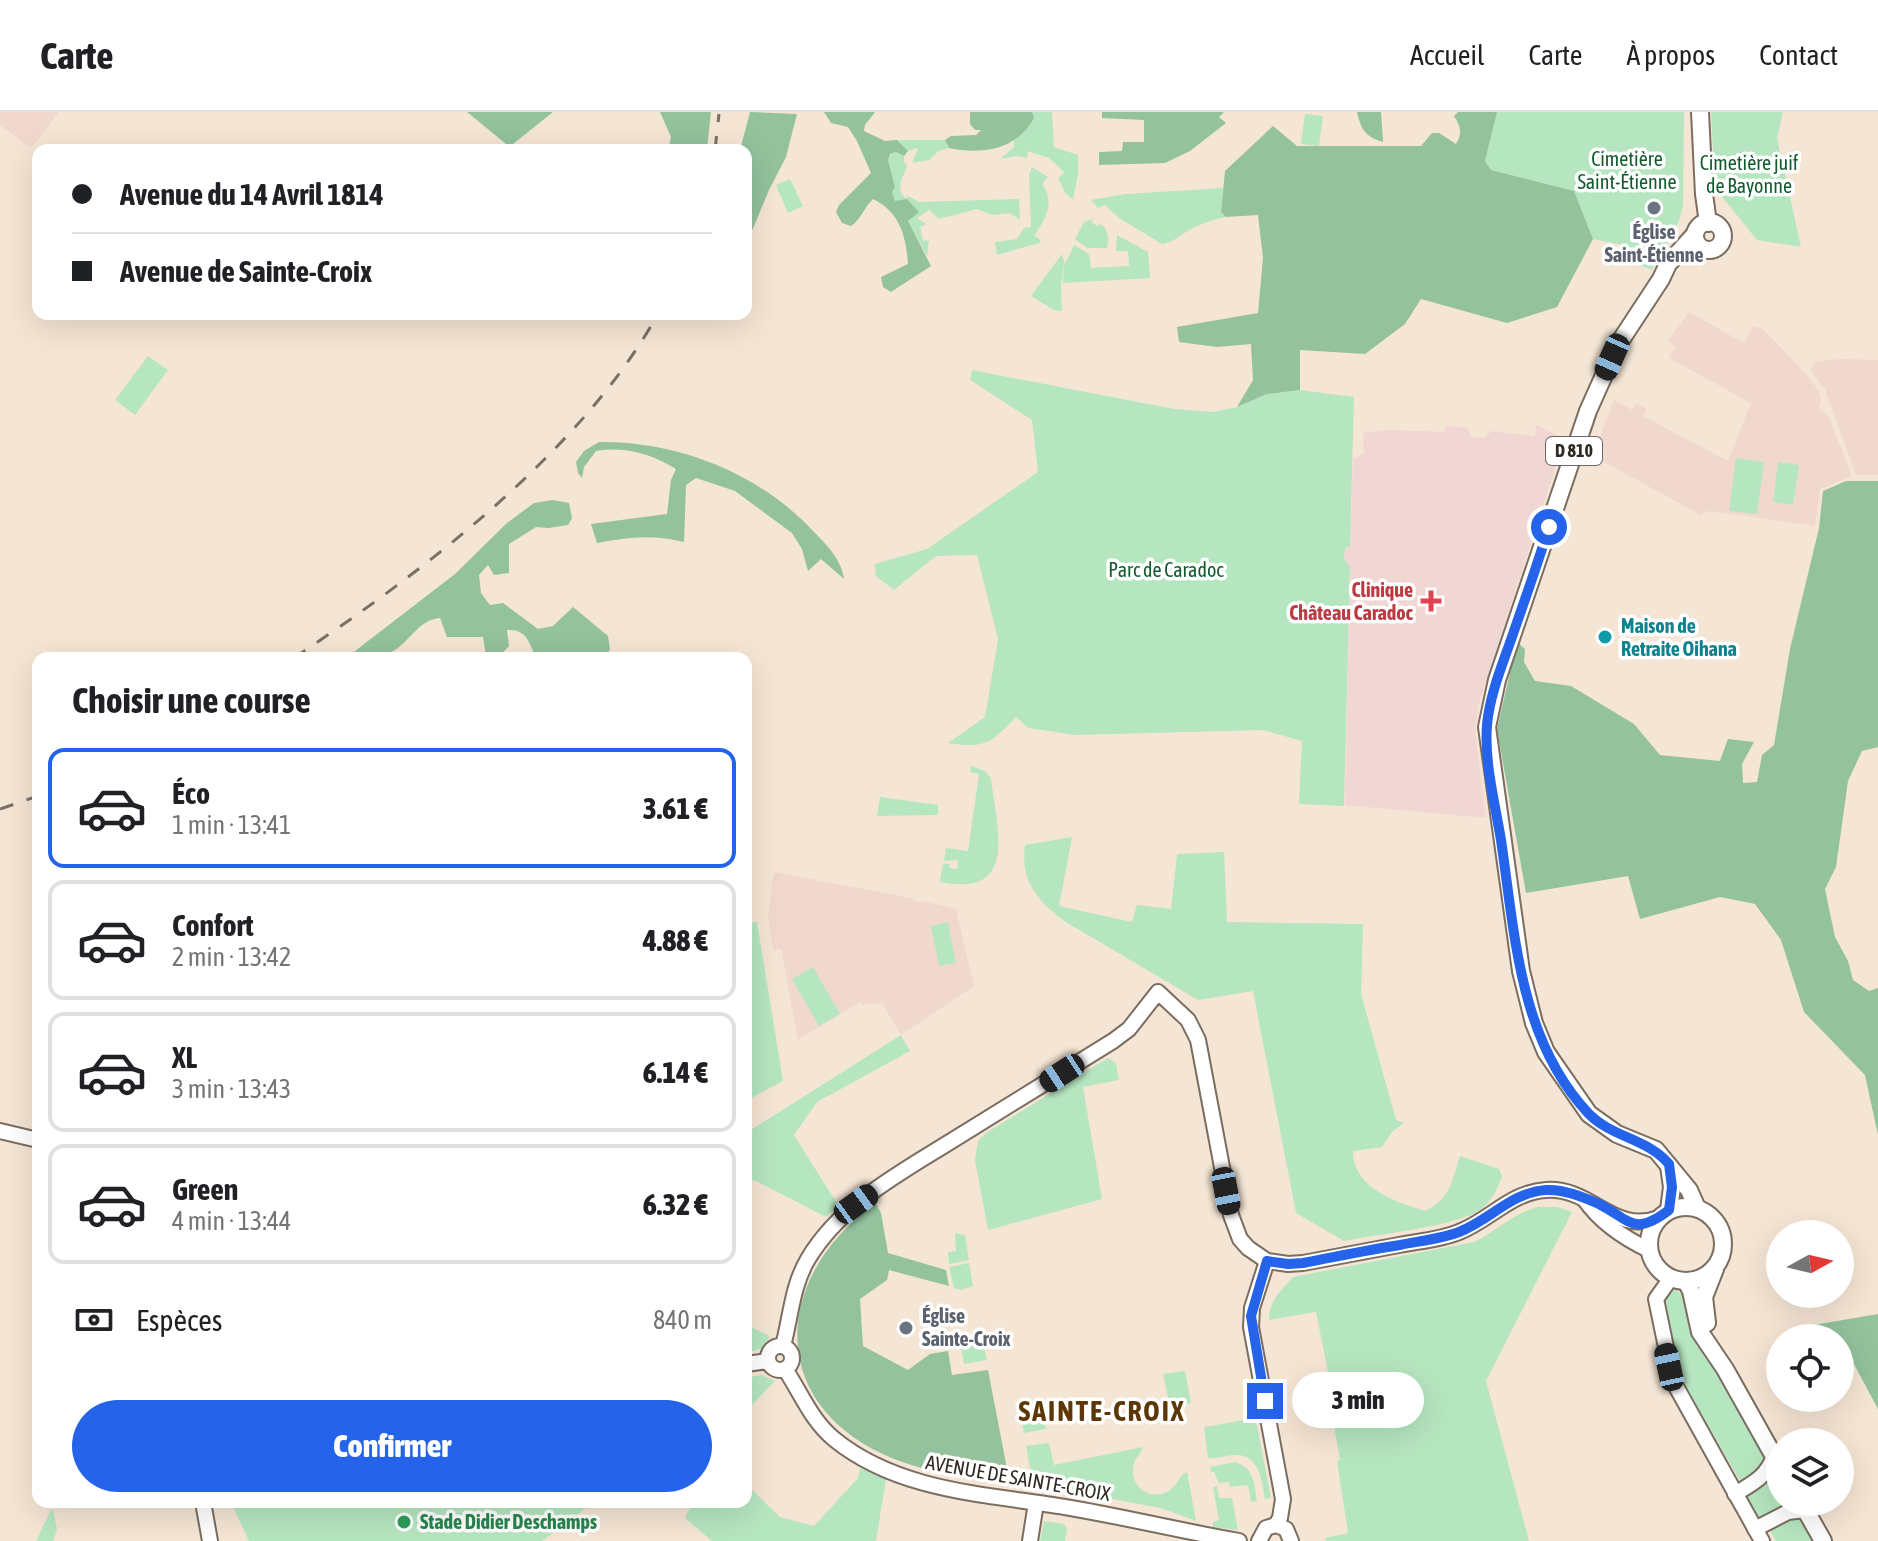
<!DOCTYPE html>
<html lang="fr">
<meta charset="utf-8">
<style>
body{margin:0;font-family:"Asap Condensed",sans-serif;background:#f2f2f2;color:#202124;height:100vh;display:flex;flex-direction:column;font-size:30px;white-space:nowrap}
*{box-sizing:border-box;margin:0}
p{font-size:26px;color:#757577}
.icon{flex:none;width:44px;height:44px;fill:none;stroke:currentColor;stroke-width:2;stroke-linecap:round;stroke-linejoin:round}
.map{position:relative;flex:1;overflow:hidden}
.panel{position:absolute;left:32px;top:540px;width:720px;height:856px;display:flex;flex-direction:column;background:#fff;border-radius:16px;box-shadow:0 8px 32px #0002}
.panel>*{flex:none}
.top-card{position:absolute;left:32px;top:32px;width:720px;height:176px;border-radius:16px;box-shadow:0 8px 32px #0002;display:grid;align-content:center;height:176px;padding:0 40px;background:#fff}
.needle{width:52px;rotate:82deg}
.controls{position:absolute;left:1766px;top:1108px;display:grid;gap:16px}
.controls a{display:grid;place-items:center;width:88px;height:88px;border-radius:50%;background:#fff;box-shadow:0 8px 32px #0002;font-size:40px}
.end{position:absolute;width:36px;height:36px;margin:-18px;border:10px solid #2563eb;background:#fff;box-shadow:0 0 0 4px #fff}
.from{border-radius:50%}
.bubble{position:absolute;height:56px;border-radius:28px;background:#fff;box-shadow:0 8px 32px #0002;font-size:26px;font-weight:800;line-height:56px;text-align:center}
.car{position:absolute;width:24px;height:48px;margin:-24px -12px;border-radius:10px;box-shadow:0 0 6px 2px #0007;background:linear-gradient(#222 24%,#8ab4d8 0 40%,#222 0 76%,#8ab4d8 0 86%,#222 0)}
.top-card b{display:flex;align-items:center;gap:28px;height:76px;font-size:30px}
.top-card b+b{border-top:2px solid #e0e0e0}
.top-card i{width:20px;height:20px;background:#202124}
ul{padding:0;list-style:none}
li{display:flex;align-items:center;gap:24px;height:120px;margin:0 16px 12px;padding:0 24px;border:4px solid #e0e0e0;border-radius:16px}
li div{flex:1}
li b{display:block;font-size:30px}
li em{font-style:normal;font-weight:800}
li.on{border-color:#2563eb}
li>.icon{width:72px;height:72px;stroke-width:1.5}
h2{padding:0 40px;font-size:36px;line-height:96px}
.pay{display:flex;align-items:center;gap:20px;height:88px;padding:0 40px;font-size:30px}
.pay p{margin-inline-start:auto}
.primary-button{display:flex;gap:16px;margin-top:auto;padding:16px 40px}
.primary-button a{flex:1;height:92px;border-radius:48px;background:#2563eb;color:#fff;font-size:32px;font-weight:800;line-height:92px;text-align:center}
header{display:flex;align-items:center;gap:48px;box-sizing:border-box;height:112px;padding:0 40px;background:#fff;border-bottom:2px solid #e0e0e0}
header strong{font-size:38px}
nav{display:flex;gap:44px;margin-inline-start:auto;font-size:28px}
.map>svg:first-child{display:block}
.education{fill:#f1d8cf}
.medical{fill:#f1d7d3}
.green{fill:#b6e6c0}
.forest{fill:#93c29c}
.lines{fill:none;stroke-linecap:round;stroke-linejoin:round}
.secondary-casing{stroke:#7b6d5f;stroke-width:18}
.primary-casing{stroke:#7b6d5f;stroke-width:20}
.secondary{stroke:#fff;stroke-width:14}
.primary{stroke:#fff;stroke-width:16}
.rail{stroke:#7a7066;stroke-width:3;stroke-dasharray:14 14;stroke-linecap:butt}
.route{stroke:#2563eb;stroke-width:10}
.worship-dot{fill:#6b7280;stroke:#fff;stroke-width:3}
.health-dot{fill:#e0444e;stroke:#fff;stroke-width:3}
.culture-dot{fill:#0f9aa8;stroke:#fff;stroke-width:3}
.leisure-dot{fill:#2e9e5b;stroke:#fff;stroke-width:3}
.labels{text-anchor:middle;stroke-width:7;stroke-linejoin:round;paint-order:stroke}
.shield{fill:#fff;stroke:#6e6a66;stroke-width:2}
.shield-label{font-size:18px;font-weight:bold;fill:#302a24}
.park-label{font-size:20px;fill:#105a2c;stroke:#fff}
.worship-label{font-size:20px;font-weight:bold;fill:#5b616d;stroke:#fff}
.health-label{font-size:20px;font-weight:bold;fill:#be3a42;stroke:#fff;text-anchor:end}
.culture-label{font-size:20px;font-weight:bold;fill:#0d838f;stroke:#fff;text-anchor:start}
.street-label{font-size:20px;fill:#302a24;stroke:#fff}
.leisure-label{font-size:20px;font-weight:bold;fill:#27864d;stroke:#fff;text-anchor:start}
.district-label{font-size:28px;font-weight:bold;letter-spacing:2px;fill:#5e3707;stroke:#fff}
</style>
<header>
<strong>Carte</strong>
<nav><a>Accueil</a><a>Carte</a><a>À propos</a><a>Contact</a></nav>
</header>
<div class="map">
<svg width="1878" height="1429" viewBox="0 0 1878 1429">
<rect width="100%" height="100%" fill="#f5e5d4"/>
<!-- education -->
<g class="education">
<polygon points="0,0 59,0 33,34 29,35 0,13"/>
<polygon points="1689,200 1744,231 1753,214 1763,217 1807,263 1819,279 1821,287 1819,296 1829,305 1852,364 1820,377 1815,414 1708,399 1701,403 1593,344 1614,288 1632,298 1636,291 1646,297 1643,304 1728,349 1751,291 1669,246 1675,235 1668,229"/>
<polygon points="1842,247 1878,248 1878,363 1856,363 1825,277 1811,259 1816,249"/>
<polygon points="775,760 911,786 919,791 921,789 956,797 974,874 901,923 882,891 862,893 860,890 798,928 781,837 773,838 768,804 772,774 771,772"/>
</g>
<!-- medical -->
<polygon class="medical" points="1536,313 1565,327 1478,594 1475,620 1486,706 1345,693 1350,455 1345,451 1344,441 1350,433 1353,348 1364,341 1363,321 1387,318 1445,320 1446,314 1468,316 1472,325 1484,326 1492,319 1535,324"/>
<!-- green -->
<g class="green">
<polygon points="1032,0 1052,0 1054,35 1078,43 1078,63 1073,87 1066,82 1058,66 1064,61 1063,59 1049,46 1028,39 1027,46 1017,44 1000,47 1014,35 1014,28 1030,13"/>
<polygon points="1497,0 1684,0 1683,94 1679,109 1652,158 1625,147 1627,134 1593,127 1574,79 1491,58 1485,49"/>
<polygon points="1711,0 1783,0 1777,26 1801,135 1757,128 1715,76"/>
<polygon points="1305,2 1323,4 1319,34 1301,32"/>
<polygon points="897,28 945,28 949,36 938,39 929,48 912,51 918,36 908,39"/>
<path d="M896,40L904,44V50L907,53C905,65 893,74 906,87L908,84L919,90L1019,87L1020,108L1010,101L992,103L977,97L939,107L929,98L917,106L926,112L920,115L923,129L929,128L927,144L908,109L918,100L902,89H895L891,80L895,75L888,48L891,42Z"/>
<path d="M1032,55L1048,65L1042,72C1056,90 1045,108 1034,124L1041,128L1039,131L997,143L995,130L1017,127L1024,116L1031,115L1029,63Z"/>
<polygon points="790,67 803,94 788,101 776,73"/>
<path d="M1223,76L1221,100L1226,105C1214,107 1203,111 1193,116C1181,122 1175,130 1162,132L1119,106L1105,93L1098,96L1091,88L1126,82Z"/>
<path d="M1094,107L1091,110L1097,114L1100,112C1109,117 1109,127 1107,136H1087L1075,127L1084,110Z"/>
<polygon points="1117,123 1148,140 1150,166 1063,171 1064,153 1061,173 1062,199 1054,198 1031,184 1062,142 1065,152 1074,133 1089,142 1091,156 1129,154 1128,139 1116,139"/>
<polygon points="148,244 168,258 135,303 115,288"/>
<path d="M972,258L1174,297L1213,300L1237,295L1267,282L1300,278L1354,285L1350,434L1345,437L1344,447L1350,455L1344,694L1299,692L1302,629L1263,618L1075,623L1028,616L1016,605C991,631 985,637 948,631L985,605L998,527L977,443L936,444L894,478L876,464L875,452L927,437L1038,360L1032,308L970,268Z"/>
<polygon points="1736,346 1764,350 1757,402 1729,399"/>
<polygon points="1778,350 1799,353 1793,393 1773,390"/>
<path d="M971,654L985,659L991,667C997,717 1019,786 940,770L943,751L950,752L949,756L957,757L958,748L944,749L946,736L968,739L979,662L970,660Z"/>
<polygon points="880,685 938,693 938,703 877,704"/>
<path d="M1072,725L1059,794L1132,810L1137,793L1171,797L1177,742L1224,740L1227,810L1363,812L1361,882L1396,1008L1404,1011L1392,1020L1382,1035L1353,1039C1353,1076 1395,1090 1426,1099C1452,1083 1451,1071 1460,1044L1499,1057L1502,1064C1497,1078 1491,1091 1478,1099C1452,1115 1377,1122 1344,1129L1296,1101L1253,879L1198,888L1064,809C1037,788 1020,769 1025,733Z"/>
<polygon points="757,810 783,969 746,989 746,811"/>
<polygon points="948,810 956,851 939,854 931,814"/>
<polygon points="813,855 840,902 819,914 792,867"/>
<polygon points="901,923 910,939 817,990 794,1023 838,1093 826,1105 754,1068 746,1074 746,1021"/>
<polygon points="1108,946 1116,951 1119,968 1083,975 1102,1087 988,1118 975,1048 978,1029 986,1021"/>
<path d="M1538,1095H1557L1572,1100L1486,1269L1529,1429H1326L1325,1426L1348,1421L1337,1349L1340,1348L1325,1261L1328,1260L1316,1200L1269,1208C1268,1190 1282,1177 1293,1165L1474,1130C1497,1119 1513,1101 1538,1095Z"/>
<polygon points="955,1121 965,1123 969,1148 949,1152 948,1140 956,1139"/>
<polygon points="969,1151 973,1174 961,1178 954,1176 949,1155"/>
<polygon points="1675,1178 1682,1182 1686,1197 1690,1197 1768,1346 1763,1357 1743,1369 1739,1367 1686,1276 1684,1266 1677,1261 1662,1194 1666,1182"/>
<polygon points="746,1213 770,1224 764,1235 746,1242"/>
<polygon points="982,1227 987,1248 964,1252 960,1231"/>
<polygon points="1185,1259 1191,1291 1170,1294 1163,1262"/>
<polygon points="761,1263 775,1269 746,1299 746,1266"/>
<polygon points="1043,1295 1046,1317 1024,1321 1020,1298"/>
<path d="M1250,1307L1257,1313L1271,1386L1265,1387C1262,1368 1259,1341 1234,1343C1225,1344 1215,1347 1208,1346L1204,1315Z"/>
<path d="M1049,1331L1054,1353L1143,1335C1141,1341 1135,1347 1134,1352C1128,1374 1151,1391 1170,1378C1178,1373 1178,1364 1187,1360L1196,1409L1161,1396L1058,1377L1031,1362L1026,1334Z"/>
<path d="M1235,1350C1254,1356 1254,1371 1257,1389L1251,1390L1248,1373L1230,1375L1229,1370L1219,1371L1214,1360H1211L1210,1355Z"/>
<polygon points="860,1356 886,1367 876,1429 712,1429 685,1406 693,1390 746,1390 746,1372 780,1405 814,1414 858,1366"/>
<polygon points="1775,1357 1780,1366 1780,1390 1793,1390 1795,1393 1758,1410 1743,1386"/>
<polygon points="1217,1374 1219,1386 1232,1386 1238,1418 1213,1415 1213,1410 1219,1408 1213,1375"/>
<polygon points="231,1390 594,1390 542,1429 249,1429"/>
<polygon points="51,1398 53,1398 57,1417 53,1429 36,1429"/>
<polygon points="1788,1405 1803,1408 1815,1429 1776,1429 1769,1417"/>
<polygon points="1044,1409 1064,1412 1067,1417 1065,1429 1040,1429"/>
</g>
<!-- forest -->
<g class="forest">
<polygon points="467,0 553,0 513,32 506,32"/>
<polygon points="660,0 711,0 707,38 668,38 671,25"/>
<polygon points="750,0 797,2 786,45 769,78 746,133 746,38 740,38"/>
<path d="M824,0H875L865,13L864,19L885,29L897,28L908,39L904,44L896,40L890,42L888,48L895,75L892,80L895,89L907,87L919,100L908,109L931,154L891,180L883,175L881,165L908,152C906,124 900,100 873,87C863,96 862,107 851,114L842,111L836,100L839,93L871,61L857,29L848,15L831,11Z"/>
<path d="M970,0H1032L1034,6C1017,38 981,43 949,36L945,28L951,24L976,23L981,18H975L970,12Z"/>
<polygon points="1102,0 1224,0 1219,5 1226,11 1190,39 1165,51 1099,53 1099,40 1122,39 1123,30 1144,30 1144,8 1102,6"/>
<path d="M1357,0H1381L1383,30C1365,25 1361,17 1357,0Z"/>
<path d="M1458,0H1497L1485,49L1491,58L1574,79L1593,127L1557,195L1507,211L1421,187L1405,212L1365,242L1300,238V278L1267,282L1237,295L1253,268L1251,232L1217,235L1179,230L1177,215L1258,201L1263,146L1258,103L1226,105L1221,100L1225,59L1273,14L1297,34H1421L1432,21H1439L1456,32C1463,21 1460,13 1454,4Z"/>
<path d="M599,330C679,329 761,362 815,421C828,434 842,449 844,467L821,447L808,459L802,437L792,421L735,379L696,366L686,373L684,430C656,422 625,425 597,431L591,412L667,402L671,368L676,357C652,342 624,334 596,339L584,355L582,366L578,361L576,350L584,339Z"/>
<polygon points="1846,369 1878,369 1878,635 1862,639 1848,669 1836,755 1825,777 1835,825 1848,849 1853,868 1869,879 1878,876 1878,1023 1865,963 1804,900 1781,828 1755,792 1720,785 1640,807 1628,764 1526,781 1497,617 1517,530 1525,537 1524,550 1535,569 1571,574 1634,612 1660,643 1720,649 1728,627 1754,630 1742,652 1743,671 1757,670 1762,643 1774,633 1790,537 1819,416 1823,379"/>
<path d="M553,388L569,391L572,406L568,413L548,416L536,415L509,432V461L494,463L488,453L479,463L481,481L490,493L503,491L538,517L553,514L573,495L608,524L610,537L606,546H536C529,530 527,517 507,518L509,534L498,546L486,544L483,525H447L440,506C420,508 412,525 398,536C384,547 363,546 346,546L455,462L507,411L534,391Z"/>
<path d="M876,1092L881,1101L888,1141L946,1158L949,1174L889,1158L887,1168L860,1187L863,1234L908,1258L930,1242L948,1239L952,1263L988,1258L1008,1362L1003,1371C985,1373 962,1365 943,1361C908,1354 871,1341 843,1317C763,1249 797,1144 876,1092Z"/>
<polygon points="1878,1202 1878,1297 1840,1226 1826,1226 1816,1216 1809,1217 1808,1214"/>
</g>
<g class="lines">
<!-- secondary casing -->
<g class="secondary-casing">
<g id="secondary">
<polyline points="0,1019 38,1028"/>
<path d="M1585,1088C1601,1111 1624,1126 1649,1138"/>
<polyline points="1267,1149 1252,1196 1251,1215 1283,1387 1280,1406 1276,1413"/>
<polyline points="1671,1166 1656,1187 1673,1269 1762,1429"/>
<circle cx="780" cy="1246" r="12"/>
<path d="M783,1234C791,1204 792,1174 808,1147C841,1092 900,1061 953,1028C1006,995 1060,962 1113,929L1129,917L1158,880L1188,908L1198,928L1231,1103L1240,1127L1248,1136L1267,1149L1288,1152L1303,1151C1335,1145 1367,1139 1399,1133C1419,1129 1440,1128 1459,1120C1490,1108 1511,1080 1546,1078C1592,1075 1613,1123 1659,1106"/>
<polyline points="746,1252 768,1249"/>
<path d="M785,1257C801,1281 811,1308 834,1327C899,1380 987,1382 1065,1395C1124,1405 1181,1419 1239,1429"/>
<path d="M1735,1382C1754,1371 1767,1364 1774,1344"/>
<polyline points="203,1390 210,1429"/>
<polyline points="1755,1417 1788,1400 1805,1398"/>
<polyline points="1030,1429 1036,1391"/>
<polyline points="1259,1429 1266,1416 1276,1413 1286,1417 1291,1429"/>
</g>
</g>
<!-- primary casing -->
<g class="primary-casing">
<g id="primary">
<polyline points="1700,0 1704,82 1708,111"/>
<circle cx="1709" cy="124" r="14"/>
<polyline points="1695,122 1668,152 1661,167 1617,234 1588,299 1497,568 1487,615 1521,859 1534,911 1546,940 1589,1002 1617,1022 1656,1038 1689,1078 1697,1096"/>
<polyline points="1669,1054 1672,1075 1669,1098"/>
<circle cx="1686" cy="1132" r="37"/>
<polyline points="1686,1169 1691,1179 1700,1220 1725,1257 1780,1355"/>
<polyline points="1707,1211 1704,1185 1715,1157"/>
<polyline points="1801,1390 1823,1429"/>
</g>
</g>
<!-- secondary -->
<use href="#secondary" class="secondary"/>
<!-- primary -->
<use href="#primary" class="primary"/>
<!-- rail -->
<g class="rail">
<polyline points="715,38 719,2"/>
<path d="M294,546C424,459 581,340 658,202"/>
<polyline points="0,697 38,684"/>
</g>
</g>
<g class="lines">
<!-- route -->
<path class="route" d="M1265,1289L1251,1204L1267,1149L1288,1152L1303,1151C1335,1145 1367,1138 1400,1133C1419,1129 1441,1127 1459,1120C1490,1108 1512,1080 1546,1078C1564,1077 1583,1085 1599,1092C1630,1108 1634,1125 1669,1098L1672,1075L1669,1052C1647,1026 1612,1026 1588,1001C1519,927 1515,822 1501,728C1495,691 1484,650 1487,613C1490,580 1504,549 1514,519C1526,485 1538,450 1549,415"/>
</g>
<!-- markers -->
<g class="worship-dot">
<circle cx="1654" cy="96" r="8"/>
<circle cx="906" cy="1216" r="8"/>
</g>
<path class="health-dot" d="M1427 477h8v8h8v8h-8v8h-8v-8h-8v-8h8z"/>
<circle class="culture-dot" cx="1605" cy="525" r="8"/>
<circle class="leisure-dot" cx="404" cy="1410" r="8"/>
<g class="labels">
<!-- shield labels -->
<rect class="shield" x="1546" y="325" width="56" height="28" rx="6"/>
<g class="shield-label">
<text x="1574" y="345">D 810</text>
</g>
<!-- park labels -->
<g class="park-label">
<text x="1627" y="54">Cimetière<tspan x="1627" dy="23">Saint-Étienne</tspan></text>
<text x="1749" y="58">Cimetière juif<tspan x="1749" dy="23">de Bayonne</tspan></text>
<text x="1166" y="465">Parc de Caradoc</text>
</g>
<!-- worship labels -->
<g class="worship-label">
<text x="1654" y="127">Église<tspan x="1654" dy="23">Saint-Étienne</tspan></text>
<text x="922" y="1211" text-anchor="start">Église<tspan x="922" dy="23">Sainte-Croix</tspan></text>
</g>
<!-- health labels -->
<g class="health-label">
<text x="1413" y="485">Clinique<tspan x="1413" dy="23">Château Caradoc</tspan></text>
</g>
<!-- culture labels -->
<g class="culture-label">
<text x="1621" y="521">Maison de<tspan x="1621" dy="23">Retraite Oihana</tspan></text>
</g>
<!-- street labels -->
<g class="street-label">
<text transform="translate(1018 1366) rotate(10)" y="7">AVENUE DE SAINTE-CROIX</text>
</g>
<!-- leisure labels -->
<g class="leisure-label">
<text x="420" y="1417">Stade Didier Deschamps</text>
</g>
<!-- district labels -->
<g class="district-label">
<text x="1102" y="1309">SAINTE-CROIX</text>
</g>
</g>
</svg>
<div class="controls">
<a><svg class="needle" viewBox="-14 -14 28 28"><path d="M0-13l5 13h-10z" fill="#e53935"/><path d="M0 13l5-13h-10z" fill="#757577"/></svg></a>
<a><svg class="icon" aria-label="locate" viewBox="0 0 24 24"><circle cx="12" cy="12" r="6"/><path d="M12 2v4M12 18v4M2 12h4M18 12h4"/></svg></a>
<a><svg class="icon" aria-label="layers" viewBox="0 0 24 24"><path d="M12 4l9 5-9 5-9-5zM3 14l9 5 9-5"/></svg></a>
</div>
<i class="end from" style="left:1549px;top:415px"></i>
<i class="end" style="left:1265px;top:1289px"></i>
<div class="bubble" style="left:1292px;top:1260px;width:132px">3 min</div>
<i class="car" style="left:1612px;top:245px;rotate:204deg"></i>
<i class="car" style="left:1062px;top:961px;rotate:237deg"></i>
<i class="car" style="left:1226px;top:1079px;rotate:169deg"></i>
<i class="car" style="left:856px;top:1092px;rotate:54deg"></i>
<i class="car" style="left:1669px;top:1255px;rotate:348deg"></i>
<div class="top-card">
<b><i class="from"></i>Avenue du 14 Avril 1814</b>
<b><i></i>Avenue de Sainte-Croix</b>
</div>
<section class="panel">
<h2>Choisir une course</h2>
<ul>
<li class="on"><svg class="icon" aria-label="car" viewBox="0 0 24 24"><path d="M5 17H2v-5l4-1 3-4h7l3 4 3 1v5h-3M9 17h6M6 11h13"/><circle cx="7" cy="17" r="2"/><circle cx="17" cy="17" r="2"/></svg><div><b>Éco</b><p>1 min · 13:41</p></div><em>3.61 €</em></li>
<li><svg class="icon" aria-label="car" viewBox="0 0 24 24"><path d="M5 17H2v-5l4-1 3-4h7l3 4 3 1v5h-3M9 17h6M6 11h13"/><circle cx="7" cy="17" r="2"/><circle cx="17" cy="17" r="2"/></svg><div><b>Confort</b><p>2 min · 13:42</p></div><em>4.88 €</em></li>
<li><svg class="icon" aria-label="car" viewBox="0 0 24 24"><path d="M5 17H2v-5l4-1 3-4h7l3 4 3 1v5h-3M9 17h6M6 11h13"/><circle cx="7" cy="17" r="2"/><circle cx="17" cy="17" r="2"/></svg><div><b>XL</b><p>3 min · 13:43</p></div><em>6.14 €</em></li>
<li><svg class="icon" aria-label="car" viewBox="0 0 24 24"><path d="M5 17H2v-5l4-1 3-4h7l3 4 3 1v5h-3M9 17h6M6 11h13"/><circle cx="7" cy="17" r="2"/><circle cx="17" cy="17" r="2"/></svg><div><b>Green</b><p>4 min · 13:44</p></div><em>6.32 €</em></li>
</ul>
<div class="pay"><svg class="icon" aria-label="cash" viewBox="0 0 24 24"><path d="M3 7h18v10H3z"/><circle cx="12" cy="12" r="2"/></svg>Espèces<p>840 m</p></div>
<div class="primary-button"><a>Confirmer</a></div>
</section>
</div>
